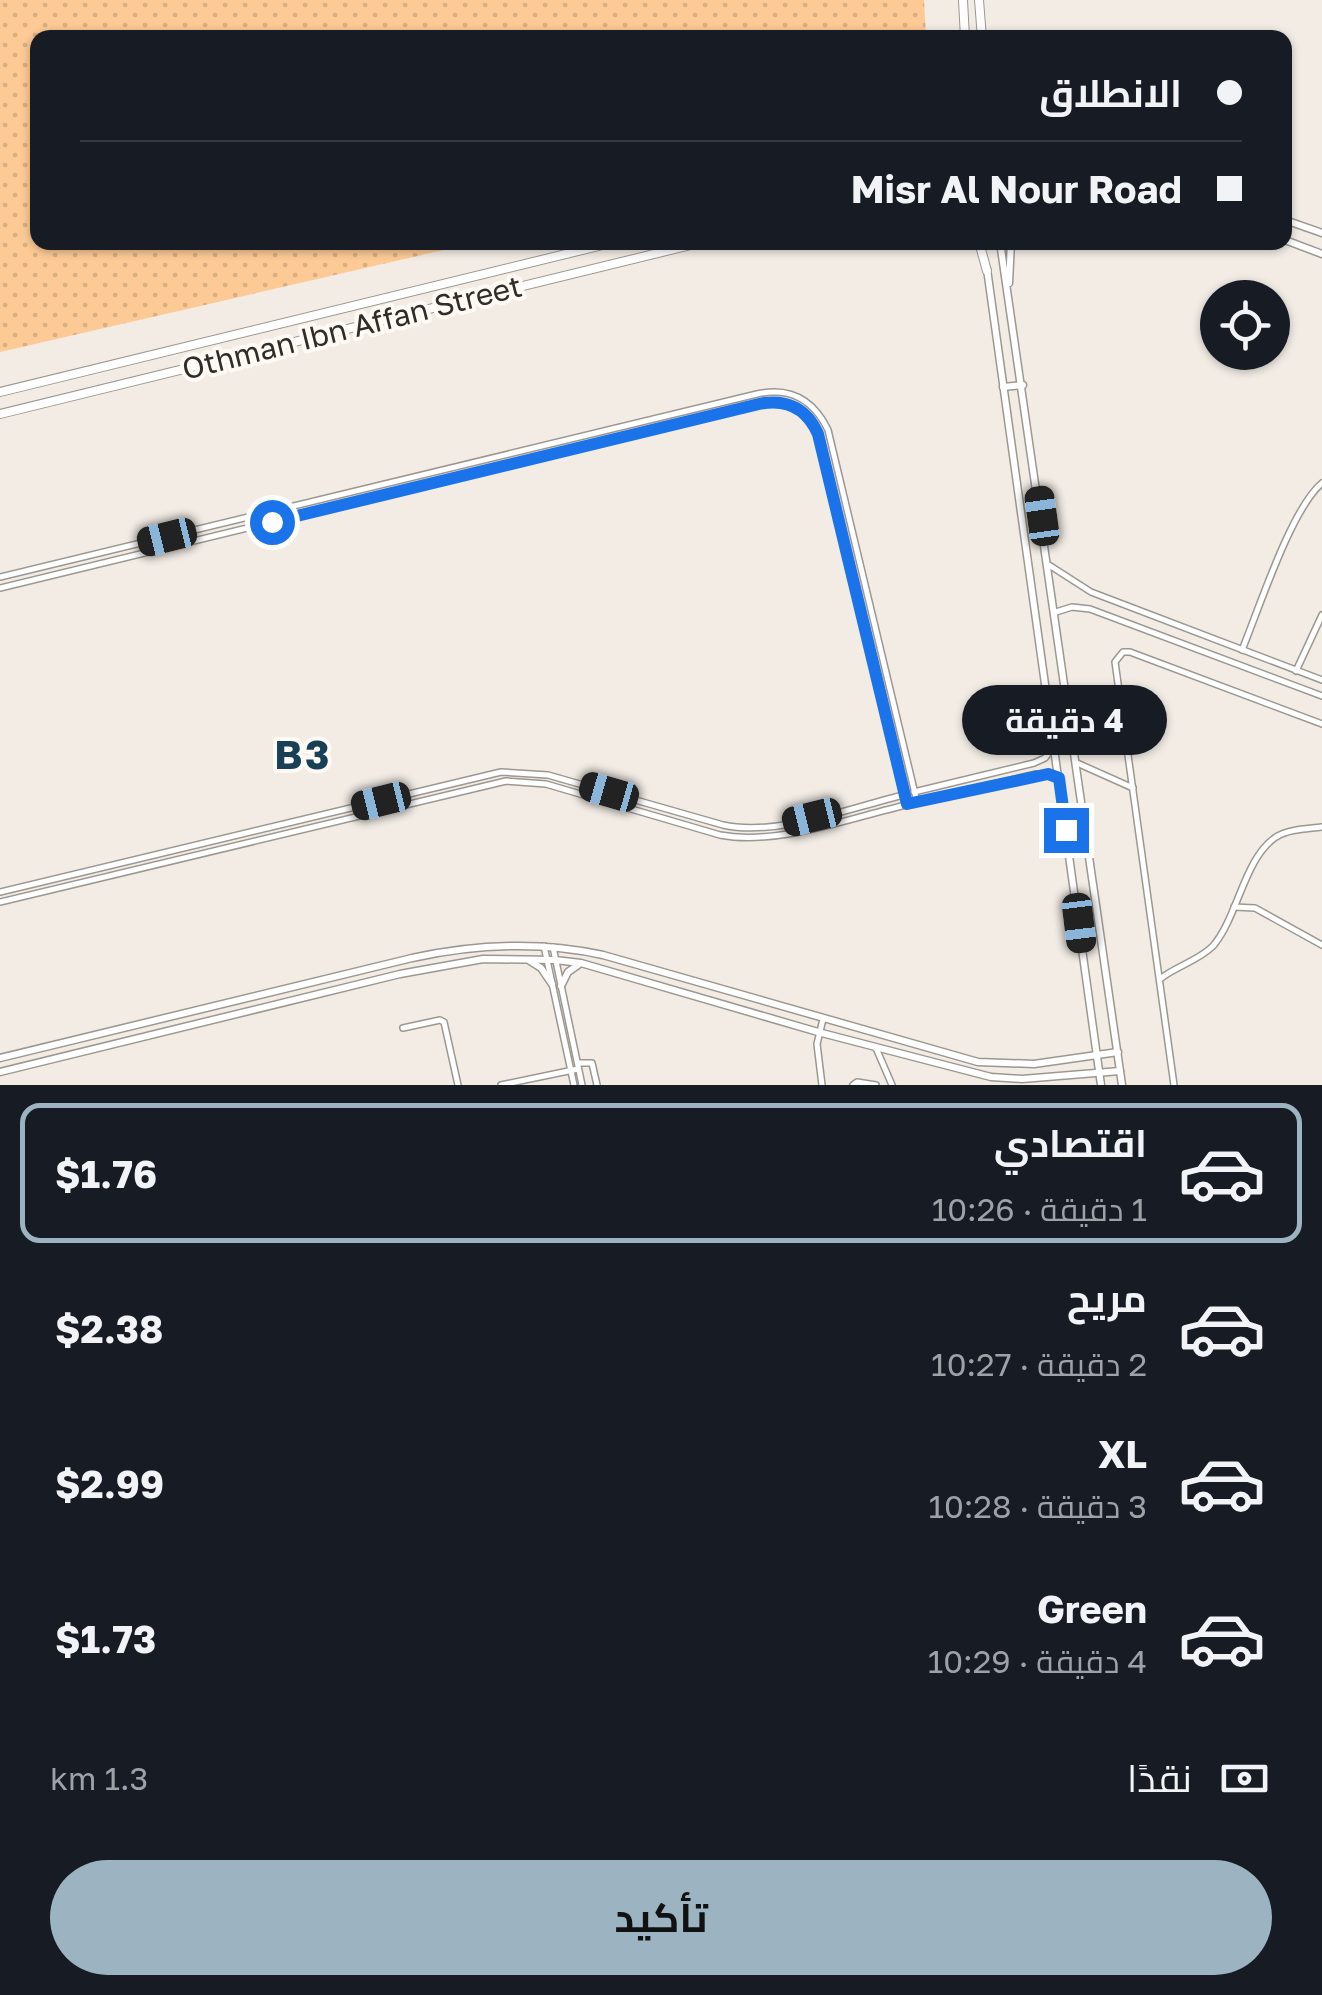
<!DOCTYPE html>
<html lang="ar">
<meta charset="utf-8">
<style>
body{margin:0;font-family:"Golos Text",Cairo,sans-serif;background:#20242c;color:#f1f3f6;direction:rtl;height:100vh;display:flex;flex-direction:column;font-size:38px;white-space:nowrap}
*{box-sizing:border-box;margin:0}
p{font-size:32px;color:#9ea1a6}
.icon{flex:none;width:55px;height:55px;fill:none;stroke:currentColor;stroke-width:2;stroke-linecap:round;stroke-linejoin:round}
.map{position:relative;height:1085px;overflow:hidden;direction:ltr}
.side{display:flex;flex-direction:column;background:#171b24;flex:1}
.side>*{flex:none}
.banner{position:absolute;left:30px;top:30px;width:1262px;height:220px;border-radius:20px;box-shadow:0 2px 8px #0004;direction:rtl;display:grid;align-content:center;height:220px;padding:0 50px;background:#171b24}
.fabs{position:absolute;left:1200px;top:280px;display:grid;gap:20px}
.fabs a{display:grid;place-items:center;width:90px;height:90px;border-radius:50%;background:#171b24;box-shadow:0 2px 8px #0004;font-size:50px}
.end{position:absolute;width:45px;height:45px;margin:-22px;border:12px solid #1a73e8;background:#fff;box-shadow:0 0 0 5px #fff}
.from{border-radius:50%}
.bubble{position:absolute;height:70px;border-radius:35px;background:#171b24;box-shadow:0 2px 8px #0004;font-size:32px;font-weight:700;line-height:70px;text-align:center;direction:rtl}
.car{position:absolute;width:30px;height:60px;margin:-30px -15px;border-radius:12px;box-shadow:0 0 8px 2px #0007;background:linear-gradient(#222 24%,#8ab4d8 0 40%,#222 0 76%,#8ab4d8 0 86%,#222 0)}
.banner b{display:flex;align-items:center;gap:35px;height:95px;font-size:38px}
.banner b+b{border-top:2px solid #363941}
.banner i{width:25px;height:25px;background:#f1f3f6}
ul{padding:18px 0 0;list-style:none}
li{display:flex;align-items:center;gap:30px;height:140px;margin:0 20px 15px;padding:0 30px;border:5px solid transparent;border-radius:20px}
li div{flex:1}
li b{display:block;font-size:38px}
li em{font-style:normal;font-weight:700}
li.current{border-color:#9cb4c2}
li>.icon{width:90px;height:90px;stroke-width:1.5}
.pay{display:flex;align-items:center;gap:25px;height:110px;padding:0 50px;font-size:38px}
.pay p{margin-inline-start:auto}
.action{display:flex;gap:20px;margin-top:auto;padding:20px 50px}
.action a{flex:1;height:115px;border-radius:60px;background:#9cb4c2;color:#111;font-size:40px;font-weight:700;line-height:115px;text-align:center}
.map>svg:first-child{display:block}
.grass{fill:url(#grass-dots)}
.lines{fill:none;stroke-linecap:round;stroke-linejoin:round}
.minor-casing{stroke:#9d9791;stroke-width:8}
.tertiary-casing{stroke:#9d9791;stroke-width:9}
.secondary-casing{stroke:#9d9791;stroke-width:10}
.minor{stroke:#fff;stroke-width:5}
.tertiary{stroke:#fff;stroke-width:6}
.secondary{stroke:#fff;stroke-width:8}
.route{stroke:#1a73e8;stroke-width:12}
.labels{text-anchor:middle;stroke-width:8;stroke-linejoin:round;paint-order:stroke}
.street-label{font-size:30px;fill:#2f2d2a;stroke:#fff9f4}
.district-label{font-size:40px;font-weight:bold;letter-spacing:2.5px;fill:#184157;stroke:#fff9f4}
</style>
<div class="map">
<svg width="1322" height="1085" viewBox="0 0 1322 1085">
<defs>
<pattern id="grass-dots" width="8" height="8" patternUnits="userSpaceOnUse" patternTransform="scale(2.5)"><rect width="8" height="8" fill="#fdca95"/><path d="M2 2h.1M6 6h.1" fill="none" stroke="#d9ae81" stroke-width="1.8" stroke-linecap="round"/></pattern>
</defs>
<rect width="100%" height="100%" fill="#f2ece5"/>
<!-- grass -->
<polygon class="grass" points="0,0 924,0 926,37 38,38 38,242 474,243 0,352"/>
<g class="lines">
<!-- minor casing -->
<g class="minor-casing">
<g id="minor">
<polyline points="1049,565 1091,592 1322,680"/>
<path d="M0,577L757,394C790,387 813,399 828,430L917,802"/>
<path d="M0,588L759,404C787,398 807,409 818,434L907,804"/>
<polyline points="1056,612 1072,607 1090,609 1322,696"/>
<path d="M1242,650C1259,609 1291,509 1322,483"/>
<polyline points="1296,671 1322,615"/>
<polyline points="1077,763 1133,788"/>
<polyline points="914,792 1034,763 1045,758 1053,747"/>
<polyline points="917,802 1036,774 1057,777"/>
<path d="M0,892L501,772L548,775L723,825C777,837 849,808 904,795"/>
<path d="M0,902L506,781L546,784L720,835C777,846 850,818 906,805"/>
<polyline points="1234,907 1255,908 1322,945"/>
<polyline points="544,946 574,1085"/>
<polyline points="553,947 582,1085"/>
<path d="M1160,979C1176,966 1198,961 1213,946C1238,917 1244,858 1276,837C1289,829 1307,829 1322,827"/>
<polyline points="403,1028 440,1020 444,1022 458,1085"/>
<polyline points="876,1048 892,1085"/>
<polyline points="578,1063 592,1063 597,1085"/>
<polyline points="501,1085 578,1069"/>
<polyline points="822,1085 817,1044 823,1019"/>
<polyline points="853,1085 857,1082 876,1085"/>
<polyline points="1174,1085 1115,662 1123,652 1130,652 1322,724"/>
</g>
</g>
<!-- tertiary casing -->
<g class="tertiary-casing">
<g id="tertiary">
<polyline points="1285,220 1322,233"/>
<polyline points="1285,240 1322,254"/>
<polyline points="1000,242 1122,1085"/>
<polyline points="987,269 1101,1085"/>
<polyline points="1009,283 1011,242"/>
<polyline points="1003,387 1023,385"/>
<polyline points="530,961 541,968 552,984"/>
<polyline points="561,986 568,972 578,965"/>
<path d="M0,1058L412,958C476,944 539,941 603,955L978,1062L1034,1064L1118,1052"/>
<polyline points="0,1072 400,974 483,959 555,960 581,963 818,1032 991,1077 1022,1079 1120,1071"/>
</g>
</g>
<!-- secondary casing -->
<g class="secondary-casing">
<g id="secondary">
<polyline points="963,0 965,38"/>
<polyline points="979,0 982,38"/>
<polyline points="979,242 987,271"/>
<polyline points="0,392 615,242"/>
<polyline points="0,414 703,242"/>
</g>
</g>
<!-- minor -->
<use href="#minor" class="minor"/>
<!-- tertiary -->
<use href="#tertiary" class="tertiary"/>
<!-- secondary -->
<use href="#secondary" class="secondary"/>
</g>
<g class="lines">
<!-- route -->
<path class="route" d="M272,522L759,404C787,398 807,409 818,434L907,804L1048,774L1059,778L1066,830"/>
</g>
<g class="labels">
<!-- street labels -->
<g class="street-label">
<text transform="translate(352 328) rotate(-14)" y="10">Othman Ibn Affan Street</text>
</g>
<!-- district labels -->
<g class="district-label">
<text x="303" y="769">B3</text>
</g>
</g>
</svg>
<div class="fabs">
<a><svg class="icon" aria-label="locate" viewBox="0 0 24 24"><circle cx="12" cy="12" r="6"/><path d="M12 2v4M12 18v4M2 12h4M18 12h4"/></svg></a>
</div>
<i class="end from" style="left:272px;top:522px"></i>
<i class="end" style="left:1066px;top:830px"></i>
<div class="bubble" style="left:962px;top:685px;width:205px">4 دقيقة</div>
<i class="car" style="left:1042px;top:516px;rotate:352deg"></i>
<i class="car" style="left:167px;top:537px;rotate:256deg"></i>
<i class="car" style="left:609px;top:792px;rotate:286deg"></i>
<i class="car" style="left:381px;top:801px;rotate:256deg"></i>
<i class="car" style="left:812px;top:817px;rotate:256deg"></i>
<i class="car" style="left:1079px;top:923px;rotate:173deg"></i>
<div class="banner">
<b><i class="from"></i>الانطلاق</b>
<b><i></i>Misr Al Nour Road</b>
</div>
</div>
<section class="side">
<ul>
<li class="current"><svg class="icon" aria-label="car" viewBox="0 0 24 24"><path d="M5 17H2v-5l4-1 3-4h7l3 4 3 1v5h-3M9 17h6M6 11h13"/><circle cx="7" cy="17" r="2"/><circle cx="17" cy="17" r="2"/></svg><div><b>اقتصادي</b><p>1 دقيقة · 10:26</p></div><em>$1.76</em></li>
<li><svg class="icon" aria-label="car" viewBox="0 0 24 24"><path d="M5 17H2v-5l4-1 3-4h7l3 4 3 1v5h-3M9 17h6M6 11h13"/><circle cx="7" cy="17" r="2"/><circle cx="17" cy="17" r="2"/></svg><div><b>مريح</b><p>2 دقيقة · 10:27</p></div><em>$2.38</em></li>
<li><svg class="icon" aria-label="car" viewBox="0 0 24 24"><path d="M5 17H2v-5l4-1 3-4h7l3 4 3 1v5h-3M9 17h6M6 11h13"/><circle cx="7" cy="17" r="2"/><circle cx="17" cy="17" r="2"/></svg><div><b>XL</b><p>3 دقيقة · 10:28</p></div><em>$2.99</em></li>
<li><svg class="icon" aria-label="car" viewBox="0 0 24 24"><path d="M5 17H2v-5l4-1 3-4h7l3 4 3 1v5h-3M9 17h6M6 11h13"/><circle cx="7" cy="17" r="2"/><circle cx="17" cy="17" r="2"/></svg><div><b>Green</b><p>4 دقيقة · 10:29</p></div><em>$1.73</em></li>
</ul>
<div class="pay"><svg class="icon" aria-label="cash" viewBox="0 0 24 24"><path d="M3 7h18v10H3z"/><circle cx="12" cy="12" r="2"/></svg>نقدًا<p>1.3 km</p></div>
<div class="action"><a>تأكيد</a></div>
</section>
